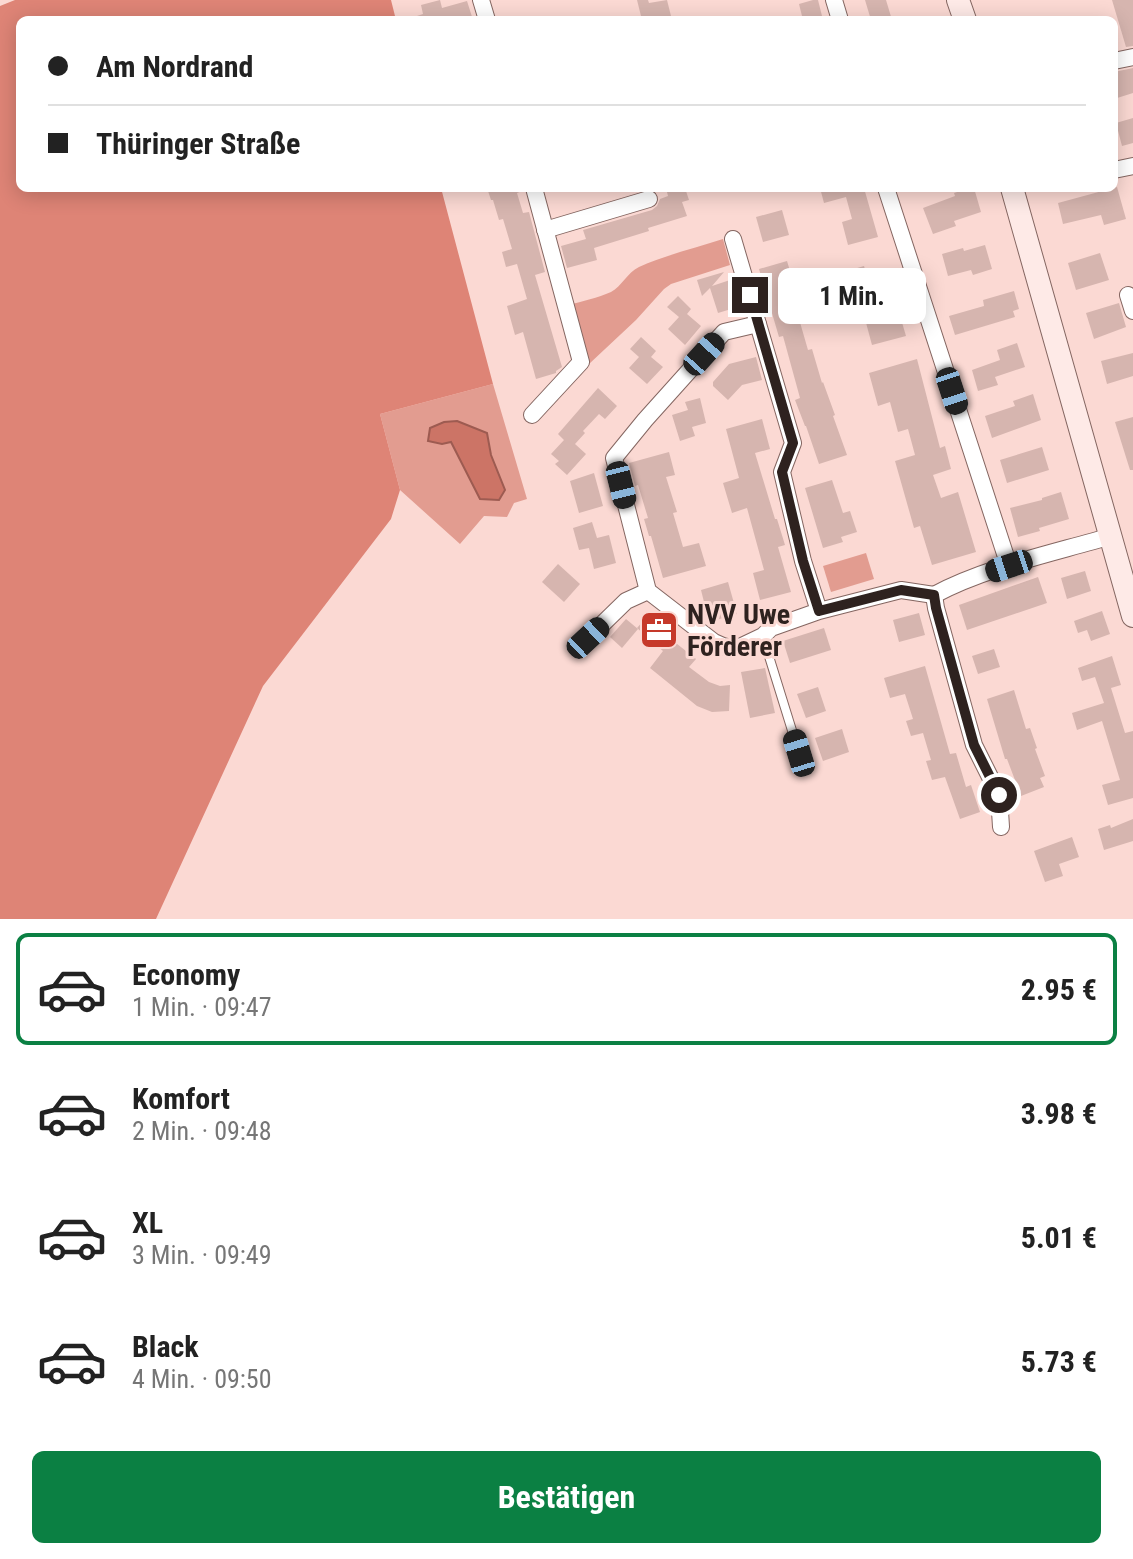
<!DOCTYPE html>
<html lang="de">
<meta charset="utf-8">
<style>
body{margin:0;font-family:"Roboto Condensed",sans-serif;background:#f2f2f2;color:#222;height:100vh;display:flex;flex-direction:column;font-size:30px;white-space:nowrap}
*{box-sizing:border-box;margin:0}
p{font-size:26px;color:#767676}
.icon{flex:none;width:44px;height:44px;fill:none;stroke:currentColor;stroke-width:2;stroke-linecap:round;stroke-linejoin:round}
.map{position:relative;height:919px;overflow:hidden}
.drawer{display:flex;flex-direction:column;background:#fff;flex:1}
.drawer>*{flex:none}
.guide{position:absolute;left:16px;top:16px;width:1102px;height:176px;border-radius:12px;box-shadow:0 4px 20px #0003;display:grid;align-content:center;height:176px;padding:0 32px;background:#fff}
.end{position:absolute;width:36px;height:36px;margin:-18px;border:10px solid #2e221f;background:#fff;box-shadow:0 0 0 4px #fff}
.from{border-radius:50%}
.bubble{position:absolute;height:56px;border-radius:12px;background:#fff;box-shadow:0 4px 20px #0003;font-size:26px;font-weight:700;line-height:56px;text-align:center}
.car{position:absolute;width:24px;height:48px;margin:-24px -12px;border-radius:10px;box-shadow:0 0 6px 2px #0007;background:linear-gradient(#222 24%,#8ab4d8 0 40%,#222 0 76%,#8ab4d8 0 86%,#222 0)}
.guide b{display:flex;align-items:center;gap:28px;height:76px;font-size:30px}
.guide b+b{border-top:2px solid #e0e0e0}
.guide i{width:20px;height:20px;background:#222}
ul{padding:14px 0 0;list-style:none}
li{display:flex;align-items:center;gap:24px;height:112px;margin:0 16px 12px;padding:0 16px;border:4px solid transparent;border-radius:12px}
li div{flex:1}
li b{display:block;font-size:30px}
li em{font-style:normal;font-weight:700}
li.active{border-color:#0b8043}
li>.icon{width:72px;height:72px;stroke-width:1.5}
.cta{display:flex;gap:16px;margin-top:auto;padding:16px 32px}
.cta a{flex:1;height:92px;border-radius:12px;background:#0b8043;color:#fff;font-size:32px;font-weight:700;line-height:92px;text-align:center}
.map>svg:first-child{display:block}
.green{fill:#e29c90}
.forest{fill:#de8476}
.water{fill:#cc7466;stroke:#9d5b51;stroke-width:2}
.building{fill:#d6b5af}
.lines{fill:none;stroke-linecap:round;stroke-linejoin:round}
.lane-casing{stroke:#846661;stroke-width:10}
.street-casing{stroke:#846661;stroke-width:18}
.secondary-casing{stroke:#846661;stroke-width:24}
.lane{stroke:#fff;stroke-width:8}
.street{stroke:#fff;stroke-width:16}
.secondary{stroke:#feeae7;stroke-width:22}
.route{stroke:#2e221f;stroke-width:10}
.labels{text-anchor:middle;stroke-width:6;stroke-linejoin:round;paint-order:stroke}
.poi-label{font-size:28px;font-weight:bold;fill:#2e221f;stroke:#fbd9d3;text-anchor:start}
</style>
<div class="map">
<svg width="1133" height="919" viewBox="0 0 1133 919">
<rect width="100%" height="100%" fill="#fbd9d3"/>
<!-- green -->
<g class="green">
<path d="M723,239L730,265L671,284L664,289L636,320L589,364L585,359L569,305C582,301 598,298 611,292C622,286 627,273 639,267C666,255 695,248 723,239Z"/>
<polygon points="493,384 527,499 514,503 507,517 484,516 460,544 400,490 380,414"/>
<polygon points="866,553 874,579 831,592 823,566"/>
</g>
<!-- forest -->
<polygon class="forest" points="15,0 391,0 396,20 20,20 20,188 441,188 493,384 380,414 400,490 391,519 263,686 156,919 0,919 0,6"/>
<!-- water -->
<polygon class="water" points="457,421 487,433 491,455 505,490 499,500 480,499 451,442 442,444 428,441 430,428 444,422"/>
<!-- building -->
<g class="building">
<polygon points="440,0 442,8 467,1 473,20 414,20 414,17 423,14 421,5"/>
<polygon points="637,0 648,0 649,3 667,0 672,20 642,20"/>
<polygon points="813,0 818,0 823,20 803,20 799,4"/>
<polygon points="865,0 886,0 892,20 871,20"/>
<polygon points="1112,0 1133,0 1133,46 1126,47"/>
<polygon points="1133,68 1133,93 1114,99 1114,72"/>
<polygon points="1133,118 1133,143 1122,146 1116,123"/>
<polygon points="1117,187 1126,219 1104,225 1101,215 1063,224 1058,203"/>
<polygon points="487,188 522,188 522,191 517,193 523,213 529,212 545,272 535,275 562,367 556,371 556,373 536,379 523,332 515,335 507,306 527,299 517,264 506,267 502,252 512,249 503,219 499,220 493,200 491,200"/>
<polygon points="681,188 685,188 689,200 682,202 687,216 648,228 649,231 594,248 597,260 567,268 561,246 586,239 583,230 652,210 657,206 660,199 668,196 667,192"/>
<polygon points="820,188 864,188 878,237 848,245 842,222 852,219 846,197 824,203"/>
<polygon points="970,188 974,188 981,212 954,221 956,226 933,234 923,208 955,196 954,193"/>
<polygon points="782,210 789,235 763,242 756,217"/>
<polygon points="985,245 992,269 973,275 971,270 948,276 942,254 963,248 964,251"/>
<polygon points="1100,253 1109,280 1076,290 1068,263"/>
<polygon points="787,261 802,311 797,312 808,350 812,349 822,383 823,382 835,415 833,416 847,455 819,464 806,426 805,426 795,400 800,398 783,336 779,337 759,269"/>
<polygon points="864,266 867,276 891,269 895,281 844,296 837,274"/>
<polygon points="724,272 712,286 733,279 741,306 718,313 710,288 702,296 697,280"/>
<polygon points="1014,291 1019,309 1013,311 1015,317 955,335 949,316 984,306 983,300"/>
<polygon points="678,296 691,309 687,314 701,326 685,345 668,329 679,317 667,307"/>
<polygon points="1119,303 1126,327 1094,339 1086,313"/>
<polygon points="898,309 906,336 872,345 865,319"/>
<polygon points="641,337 656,351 651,357 663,367 647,384 629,368 639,357 630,349"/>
<polygon points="1017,343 1025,367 995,377 998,385 978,391 972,370 1000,360 997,350"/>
<polygon points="1133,353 1133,376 1107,384 1101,361"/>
<polygon points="756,357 762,380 742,385 728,400 713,386 713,382 729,364"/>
<polygon points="917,359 940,448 945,446 951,469 933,475 941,498 958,492 976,552 932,565 920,526 914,528 895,461 915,455 908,429 898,432 890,402 878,406 869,373"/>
<polygon points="598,388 617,406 605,419 599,414 583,431 585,433 575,444 586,454 567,475 555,464 559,461 551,454 564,440 558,434"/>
<polygon points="1033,394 1041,420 992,438 985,416 1015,406 1013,401"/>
<polygon points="700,398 706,423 692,427 695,436 680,441 672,415 688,410 685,402"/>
<polygon points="1133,417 1133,470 1130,470 1115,422"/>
<polygon points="762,419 770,449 755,453 775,519 777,519 785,545 778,547 791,592 760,600 753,573 764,570 747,508 732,513 723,483 739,478 726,429"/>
<polygon points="1042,447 1049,470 1007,483 1000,460"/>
<polygon points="669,452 675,475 666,477 677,512 673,513 683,547 699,543 706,566 663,578 651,536 649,536 644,519 648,518 638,485 635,486 629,463"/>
<polygon points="594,473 603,506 579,513 570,481"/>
<polygon points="832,480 843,513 850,511 857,532 841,537 843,542 823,548 805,488"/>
<polygon points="1061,492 1069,519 1039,528 1040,531 1018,537 1010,508 1042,500 1042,498"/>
<polygon points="592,522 597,538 609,535 616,563 594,569 589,548 579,550 573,528"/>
<polygon points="558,564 580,584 564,602 542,582"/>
<polygon points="1085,571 1091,591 1067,599 1061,578"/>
<polygon points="1038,577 1047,603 967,630 959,605"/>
<polygon points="728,582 737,614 709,622 701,590"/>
<polygon points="652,611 668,625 662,632 696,659 689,667 709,682 720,686 730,685 729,711 712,712 697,706 650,668 663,651 637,628"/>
<polygon points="1102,611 1110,634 1091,641 1087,630 1078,633 1074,621"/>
<polygon points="919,613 925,635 899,642 893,620"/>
<polygon points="626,619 638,629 622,648 610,637"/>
<polygon points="824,628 831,650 790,663 783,641"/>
<polygon points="994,649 1000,667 978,674 972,656"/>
<polygon points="1112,656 1121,685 1111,688 1125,733 1133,731 1133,798 1108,805 1102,785 1120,780 1102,721 1077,730 1072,713 1104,703 1095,677 1082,681 1078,668"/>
<polygon points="925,666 950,754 956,753 966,787 971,785 980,812 960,819 945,777 932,780 926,761 931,760 923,733 911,736 906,721 913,719 905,694 890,698 884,678"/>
<polygon points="765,668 775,713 750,718 741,672"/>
<polygon points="818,687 826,711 806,718 797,694"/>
<polygon points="1014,690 1026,729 1030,728 1037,748 1035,749 1045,776 1040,778 1044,787 1021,796 1007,759 1005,759 987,699"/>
<polygon points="842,729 849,752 823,761 815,738"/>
<polygon points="1133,819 1133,841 1104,850 1098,829 1110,825 1111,828"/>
<polygon points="1072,837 1079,857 1059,864 1063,876 1045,882 1034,851"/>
</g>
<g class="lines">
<!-- lane casing -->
<g class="lane-casing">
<polyline id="lane" points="763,637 799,753"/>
</g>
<!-- street casing -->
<g class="street-casing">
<g id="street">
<polyline points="481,0 487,20"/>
<polyline points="834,0 840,20"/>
<polyline points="1114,61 1133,57"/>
<polyline points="1114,170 1133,166"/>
<polyline points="886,188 1009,566"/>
<polyline points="545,230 649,199"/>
<polyline points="733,239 758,324"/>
<polyline points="1128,295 1133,311"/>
<polyline points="532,415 581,362 534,188"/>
<polyline points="934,595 936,608 974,745 999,795 1001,827"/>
<path d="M934,595C986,567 1054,553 1111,536"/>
<polyline points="819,611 803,561 782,472 793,443 758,324 724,332 645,420 614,458 648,591 714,642 723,646 731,648 742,646 763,636 771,628 819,611 901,590 934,595"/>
<polyline points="588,638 626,601 648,591"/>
</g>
</g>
<!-- secondary casing -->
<g class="secondary-casing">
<g id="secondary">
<polyline points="958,0 965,20"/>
<polyline points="1012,188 1133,616"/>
</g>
</g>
<!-- lane -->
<use href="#lane" class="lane"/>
<!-- street -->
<use href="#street" class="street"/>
<!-- secondary -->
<use href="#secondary" class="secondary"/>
</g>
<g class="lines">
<!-- route -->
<polyline class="route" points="750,295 793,443 782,472 803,561 819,611 901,590 934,595 936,608 974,745 999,795"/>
</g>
<!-- icons -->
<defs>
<g id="office-square" transform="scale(2)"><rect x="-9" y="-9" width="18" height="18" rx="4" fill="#c6392a" stroke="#fbd9d3"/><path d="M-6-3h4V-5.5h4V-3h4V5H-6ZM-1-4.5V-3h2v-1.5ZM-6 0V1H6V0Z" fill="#fff"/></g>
</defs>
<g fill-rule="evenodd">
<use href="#office-square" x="659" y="630"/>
</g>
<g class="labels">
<!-- poi labels -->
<g class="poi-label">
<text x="687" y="624">NVV Uwe<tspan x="687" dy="32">Förderer</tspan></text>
</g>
</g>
</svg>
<i class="end from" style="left:999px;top:795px"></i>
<i class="end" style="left:750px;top:295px"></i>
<div class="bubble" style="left:778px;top:268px;width:148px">1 Min.</div>
<i class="car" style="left:704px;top:354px;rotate:42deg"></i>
<i class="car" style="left:952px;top:391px;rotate:162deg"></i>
<i class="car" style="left:621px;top:485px;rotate:166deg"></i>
<i class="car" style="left:1009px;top:566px;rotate:252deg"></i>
<i class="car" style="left:588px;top:638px;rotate:47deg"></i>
<i class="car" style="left:799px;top:753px;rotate:343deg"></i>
<div class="guide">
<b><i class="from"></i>Am Nordrand</b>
<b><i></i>Thüringer Straße</b>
</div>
</div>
<section class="drawer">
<ul>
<li class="active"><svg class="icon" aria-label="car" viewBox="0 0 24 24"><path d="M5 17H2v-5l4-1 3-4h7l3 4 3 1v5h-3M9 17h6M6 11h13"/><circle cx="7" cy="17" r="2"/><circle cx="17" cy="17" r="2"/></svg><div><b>Economy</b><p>1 Min. · 09:47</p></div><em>2.95 €</em></li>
<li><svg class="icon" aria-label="car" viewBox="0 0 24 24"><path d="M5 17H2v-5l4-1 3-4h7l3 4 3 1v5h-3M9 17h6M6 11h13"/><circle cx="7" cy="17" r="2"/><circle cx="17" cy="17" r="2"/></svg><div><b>Komfort</b><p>2 Min. · 09:48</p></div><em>3.98 €</em></li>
<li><svg class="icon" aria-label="car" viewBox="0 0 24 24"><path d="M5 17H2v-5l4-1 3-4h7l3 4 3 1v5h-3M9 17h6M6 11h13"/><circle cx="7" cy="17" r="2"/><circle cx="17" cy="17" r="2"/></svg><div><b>XL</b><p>3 Min. · 09:49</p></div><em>5.01 €</em></li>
<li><svg class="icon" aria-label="car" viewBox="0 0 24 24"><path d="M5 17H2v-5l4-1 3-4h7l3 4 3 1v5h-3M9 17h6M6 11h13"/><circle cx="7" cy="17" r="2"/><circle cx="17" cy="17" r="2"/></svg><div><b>Black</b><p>4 Min. · 09:50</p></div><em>5.73 €</em></li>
</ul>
<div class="cta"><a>Bestätigen</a></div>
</section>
